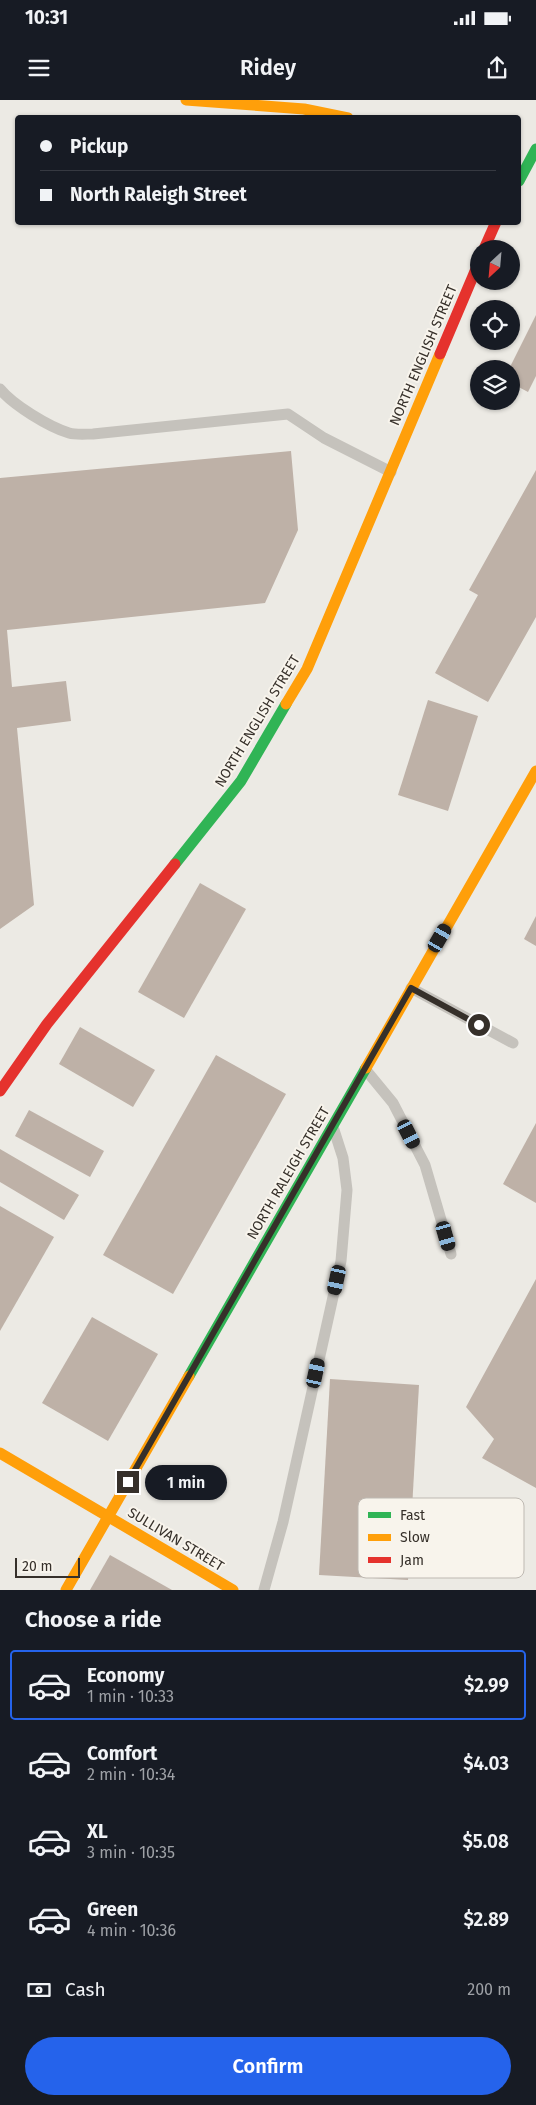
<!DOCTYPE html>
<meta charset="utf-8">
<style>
body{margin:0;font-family:"Fira Sans",sans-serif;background:#242831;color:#f1f3f6;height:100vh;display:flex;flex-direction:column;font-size:19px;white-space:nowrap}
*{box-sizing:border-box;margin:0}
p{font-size:16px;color:#9ea1a6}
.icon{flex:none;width:28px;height:28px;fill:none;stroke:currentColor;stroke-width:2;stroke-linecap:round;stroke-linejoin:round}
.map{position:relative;height:1490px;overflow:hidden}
.details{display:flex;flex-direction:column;background:#171b24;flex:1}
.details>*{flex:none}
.guide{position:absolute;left:15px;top:15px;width:506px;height:110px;border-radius:5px;box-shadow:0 1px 4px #0004;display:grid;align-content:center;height:110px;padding:0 25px;background:#171b24}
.needle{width:32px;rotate:206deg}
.controls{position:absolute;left:470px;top:140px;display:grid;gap:10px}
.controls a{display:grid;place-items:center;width:50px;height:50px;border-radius:50%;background:#171b24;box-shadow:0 1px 4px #0004;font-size:25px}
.scale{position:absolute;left:15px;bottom:12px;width:65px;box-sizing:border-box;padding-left:5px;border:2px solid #36302a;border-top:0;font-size:14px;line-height:18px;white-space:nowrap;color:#36302a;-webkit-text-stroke:4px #f8f4ec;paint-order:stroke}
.end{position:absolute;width:22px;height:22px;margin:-11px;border:6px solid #36302a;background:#fff;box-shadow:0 0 0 2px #fff}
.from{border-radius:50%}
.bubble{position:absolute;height:35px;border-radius:18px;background:#171b24;box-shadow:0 1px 4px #0004;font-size:16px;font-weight:600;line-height:35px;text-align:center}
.car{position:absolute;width:15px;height:30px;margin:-15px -8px;border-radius:6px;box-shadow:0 0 4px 1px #0007;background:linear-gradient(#222 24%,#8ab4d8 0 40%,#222 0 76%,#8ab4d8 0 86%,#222 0)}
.guide b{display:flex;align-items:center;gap:18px;height:48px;font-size:19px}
.guide b+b{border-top:1px solid #363941}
.guide i{width:12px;height:12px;background:#f1f3f6}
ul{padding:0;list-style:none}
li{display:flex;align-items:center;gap:15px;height:70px;margin:0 10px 8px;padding:0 15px;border:2px solid transparent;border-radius:5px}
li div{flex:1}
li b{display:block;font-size:19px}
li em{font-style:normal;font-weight:600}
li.active{border-color:#2563eb}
li>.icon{width:45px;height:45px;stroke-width:1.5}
h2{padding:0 25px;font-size:22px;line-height:60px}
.pay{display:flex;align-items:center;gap:12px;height:55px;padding:0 25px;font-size:19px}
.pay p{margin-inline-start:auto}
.action{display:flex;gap:10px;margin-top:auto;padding:10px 25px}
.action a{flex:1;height:58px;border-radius:30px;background:#2563eb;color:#fff;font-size:20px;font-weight:600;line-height:58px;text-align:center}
.status{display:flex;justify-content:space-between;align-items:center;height:35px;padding:0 25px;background:#171b24;direction:ltr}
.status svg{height:14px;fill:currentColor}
header{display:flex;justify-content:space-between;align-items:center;height:65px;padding:0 25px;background:#171b24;font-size:22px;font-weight:600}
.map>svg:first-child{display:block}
.building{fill:#beb1a7}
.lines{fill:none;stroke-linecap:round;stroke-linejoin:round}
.lane{stroke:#c5c2bc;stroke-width:11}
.fast{stroke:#30b455;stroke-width:11}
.slow{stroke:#ff9f0a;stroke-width:11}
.jam{stroke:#e5322d;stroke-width:11}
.route{stroke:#36302a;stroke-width:6}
.labels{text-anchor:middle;stroke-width:4;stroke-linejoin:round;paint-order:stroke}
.street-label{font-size:14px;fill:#36302a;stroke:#f8f4ec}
.key{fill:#f8f4ec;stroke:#beb9b2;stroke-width:1}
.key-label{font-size:14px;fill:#36302a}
</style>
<div class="status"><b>10:31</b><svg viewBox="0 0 49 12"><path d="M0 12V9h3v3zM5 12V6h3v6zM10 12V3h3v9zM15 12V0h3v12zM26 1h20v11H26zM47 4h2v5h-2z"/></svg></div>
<header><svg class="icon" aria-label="menu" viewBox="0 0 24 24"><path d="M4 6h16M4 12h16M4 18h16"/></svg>Ridey<svg class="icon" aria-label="share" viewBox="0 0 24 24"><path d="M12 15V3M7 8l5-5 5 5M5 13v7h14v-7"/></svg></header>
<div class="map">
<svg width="536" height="1490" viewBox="0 0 536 1490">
<rect width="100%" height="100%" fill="#eceae4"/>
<!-- building -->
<g class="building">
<polygon points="536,215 536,276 528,292 511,283 511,269 509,269"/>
<polygon points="291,351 298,430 265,503 7,530 12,587 66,581 71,621 17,628 34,805 0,829 0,378"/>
<polygon points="536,370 536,517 488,602 435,573 478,495 469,490"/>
<polygon points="428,600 478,616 448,711 398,695"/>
<polygon points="200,783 246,809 184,918 138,892"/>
<polygon points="536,816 536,846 524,839"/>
<polygon points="80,927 155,970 133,1007 59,964"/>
<polygon points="216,955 286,994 173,1194 103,1155"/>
<polygon points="29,1010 104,1051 90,1077 15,1036"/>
<polygon points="536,1023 536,1103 503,1084"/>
<polygon points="0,1049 79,1095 64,1120 0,1082"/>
<polygon points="0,1106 54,1137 0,1231"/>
<polygon points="536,1179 536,1388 482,1358 494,1339 466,1307"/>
<polygon points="92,1217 158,1254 108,1341 42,1303"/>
<polygon points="330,1279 419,1285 408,1480 319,1475"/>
<polygon points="110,1455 172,1490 90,1490"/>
</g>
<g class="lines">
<!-- lane -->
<g class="lane">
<path d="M0,289C13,305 49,327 69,333C76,335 85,334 93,334L288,314L324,338L391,372"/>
<polyline points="411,888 513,943"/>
<polyline points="365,969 393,1003 425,1065 451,1154"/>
<polyline points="264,1490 283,1422 341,1161 347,1090 343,1058 334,1030"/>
</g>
<!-- fast -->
<g class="fast">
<polyline points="519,81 536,49"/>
<polyline points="175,764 241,681 286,604"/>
<polyline points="189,1276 366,968"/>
</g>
<!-- slow -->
<g class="slow">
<polyline points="186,0 304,9 348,18"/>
<polyline points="286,604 307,569 440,254"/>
<polyline points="366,968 536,671"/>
<polyline points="0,1353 233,1490"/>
<polyline points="66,1490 189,1276"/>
</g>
<!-- jam -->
<g class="jam">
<polyline points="484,149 496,122"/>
<polyline points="440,254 479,162"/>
<polyline points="0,991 47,924 175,764"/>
</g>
</g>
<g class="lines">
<!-- route -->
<polyline class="route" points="128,1382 411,888 479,925"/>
</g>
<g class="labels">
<!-- street labels -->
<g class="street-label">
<text transform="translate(423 255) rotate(-67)" y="5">NORTH ENGLISH STREET</text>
<text transform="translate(257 621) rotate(-59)" y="5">NORTH ENGLISH STREET</text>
<text transform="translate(288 1073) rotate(-60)" y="5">NORTH RALEIGH STREET</text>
<text transform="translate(176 1439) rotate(31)" y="5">SULLIVAN STREET</text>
</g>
</g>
<!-- legend -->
<rect x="358" y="1398" width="166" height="80" rx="8" class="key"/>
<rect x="368" y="1412" width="23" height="6" fill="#30b455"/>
<rect x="368" y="1434" width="23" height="7" fill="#ff9f0a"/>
<rect x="368" y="1457" width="23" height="6" fill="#e5322d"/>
<g class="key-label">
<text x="400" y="1420">Fast</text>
<text x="400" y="1442">Slow</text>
<text x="400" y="1465">Jam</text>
</g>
</svg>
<div class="controls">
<a><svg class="needle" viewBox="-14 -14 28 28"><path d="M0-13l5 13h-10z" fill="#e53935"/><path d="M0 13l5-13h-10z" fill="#9ea1a6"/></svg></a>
<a><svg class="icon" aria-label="locate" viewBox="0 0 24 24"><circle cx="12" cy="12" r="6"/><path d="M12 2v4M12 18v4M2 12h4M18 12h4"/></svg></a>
<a><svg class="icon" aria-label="layers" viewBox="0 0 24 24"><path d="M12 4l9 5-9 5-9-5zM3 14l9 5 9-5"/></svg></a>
</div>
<div class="scale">20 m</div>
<i class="end from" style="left:479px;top:925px"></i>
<i class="end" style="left:128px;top:1382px"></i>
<div class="bubble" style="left:145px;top:1365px;width:82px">1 min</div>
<i class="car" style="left:440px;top:838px;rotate:30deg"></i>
<i class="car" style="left:409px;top:1034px;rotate:153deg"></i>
<i class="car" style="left:446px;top:1136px;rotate:164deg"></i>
<i class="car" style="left:337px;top:1180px;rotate:192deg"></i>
<i class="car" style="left:316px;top:1273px;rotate:12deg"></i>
<div class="guide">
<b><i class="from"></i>Pickup</b>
<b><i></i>North Raleigh Street</b>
</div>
</div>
<section class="details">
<h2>Choose a ride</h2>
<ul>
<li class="active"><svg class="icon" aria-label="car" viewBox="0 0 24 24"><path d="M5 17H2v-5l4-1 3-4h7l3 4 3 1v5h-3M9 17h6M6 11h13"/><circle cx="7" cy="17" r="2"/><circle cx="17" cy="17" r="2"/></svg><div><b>Economy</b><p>1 min · 10:33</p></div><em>$2.99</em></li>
<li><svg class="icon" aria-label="car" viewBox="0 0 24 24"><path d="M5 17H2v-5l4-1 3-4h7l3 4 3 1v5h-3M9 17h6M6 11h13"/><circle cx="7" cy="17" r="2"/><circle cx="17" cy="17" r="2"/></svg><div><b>Comfort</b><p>2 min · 10:34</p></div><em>$4.03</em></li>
<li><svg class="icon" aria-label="car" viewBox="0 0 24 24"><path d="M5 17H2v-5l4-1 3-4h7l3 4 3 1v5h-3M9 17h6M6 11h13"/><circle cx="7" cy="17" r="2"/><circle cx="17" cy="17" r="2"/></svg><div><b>XL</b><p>3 min · 10:35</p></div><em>$5.08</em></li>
<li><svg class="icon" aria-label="car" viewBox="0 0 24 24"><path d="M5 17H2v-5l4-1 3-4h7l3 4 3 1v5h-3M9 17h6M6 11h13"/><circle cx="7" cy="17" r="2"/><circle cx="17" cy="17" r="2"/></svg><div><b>Green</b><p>4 min · 10:36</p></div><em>$2.89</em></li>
</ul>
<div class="pay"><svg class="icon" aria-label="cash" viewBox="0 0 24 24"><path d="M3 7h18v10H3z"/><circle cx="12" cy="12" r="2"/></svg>Cash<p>200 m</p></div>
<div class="action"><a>Confirm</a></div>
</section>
